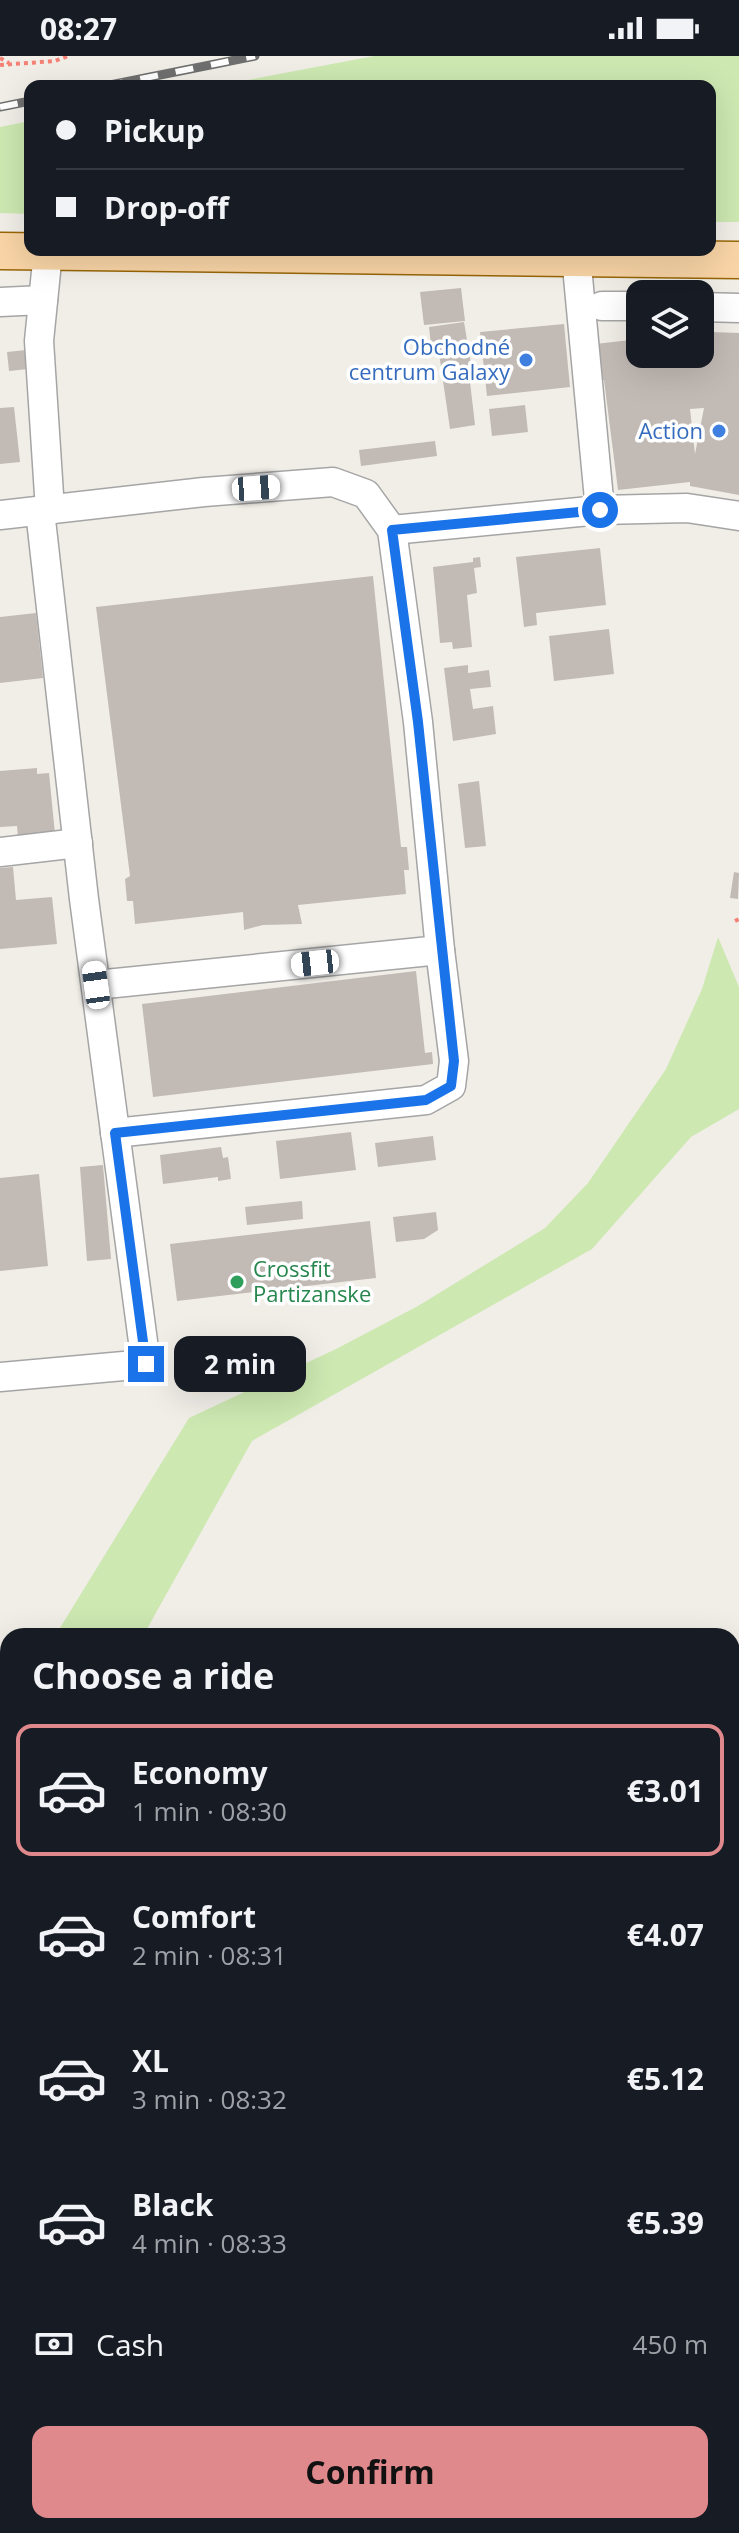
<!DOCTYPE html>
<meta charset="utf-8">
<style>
body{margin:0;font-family:"Open Sans",sans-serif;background:#20242c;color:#f1f3f6;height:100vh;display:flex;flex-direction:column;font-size:30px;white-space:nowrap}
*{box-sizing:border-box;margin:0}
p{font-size:26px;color:#9ea1a6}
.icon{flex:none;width:44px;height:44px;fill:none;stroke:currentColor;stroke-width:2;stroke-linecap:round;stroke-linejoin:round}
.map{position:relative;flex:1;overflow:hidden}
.panel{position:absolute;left:0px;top:1572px;width:740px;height:906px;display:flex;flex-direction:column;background:#171b24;border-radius:24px 24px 0 0;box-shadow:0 8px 32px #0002}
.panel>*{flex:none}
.top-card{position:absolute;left:24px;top:24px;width:692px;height:176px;border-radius:16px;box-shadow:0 8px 32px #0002;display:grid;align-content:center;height:176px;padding:0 32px;background:#171b24}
.tools{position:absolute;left:626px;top:224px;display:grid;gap:16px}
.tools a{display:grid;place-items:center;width:88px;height:88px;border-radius:16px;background:#171b24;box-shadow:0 8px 32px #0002;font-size:40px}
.end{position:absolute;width:36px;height:36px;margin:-18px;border:10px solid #1a73e8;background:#fff;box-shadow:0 0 0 4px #fff}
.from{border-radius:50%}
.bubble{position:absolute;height:56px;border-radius:16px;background:#171b24;box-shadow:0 8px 32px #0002;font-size:26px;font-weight:700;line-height:56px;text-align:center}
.car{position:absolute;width:24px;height:48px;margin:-24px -12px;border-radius:10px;box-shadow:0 0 6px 2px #0007;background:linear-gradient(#fff 24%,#345 0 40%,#fff 0 76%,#345 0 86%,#fff 0)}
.top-card b{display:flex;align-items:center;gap:28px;height:76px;font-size:30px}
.top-card b+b{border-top:2px solid #363941}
.top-card i{width:20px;height:20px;background:#f1f3f6}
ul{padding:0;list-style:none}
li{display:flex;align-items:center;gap:24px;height:132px;margin:0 16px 12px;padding:0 16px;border:4px solid transparent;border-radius:16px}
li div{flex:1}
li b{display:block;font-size:30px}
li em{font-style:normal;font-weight:700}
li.on{border-color:#df898c}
li>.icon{width:72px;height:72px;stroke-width:1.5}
h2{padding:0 32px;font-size:36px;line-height:96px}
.pay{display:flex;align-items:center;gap:20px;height:88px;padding:0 32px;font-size:30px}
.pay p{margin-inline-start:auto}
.action{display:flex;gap:16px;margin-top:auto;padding:16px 32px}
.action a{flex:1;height:92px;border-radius:16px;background:#df898c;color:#111;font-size:32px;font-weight:700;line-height:92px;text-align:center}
.status{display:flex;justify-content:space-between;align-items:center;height:56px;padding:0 40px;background:#171b24;direction:ltr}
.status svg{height:22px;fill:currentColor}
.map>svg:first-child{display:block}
.grass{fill:#cde8b1}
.building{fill:#c2bab5;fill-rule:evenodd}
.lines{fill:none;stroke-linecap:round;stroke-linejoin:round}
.minor-casing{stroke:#a5a5a5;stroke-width:31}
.major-casing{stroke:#986606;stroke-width:39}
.path{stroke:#f58176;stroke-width:4;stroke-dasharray:4 4;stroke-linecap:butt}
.minor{stroke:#fff;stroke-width:28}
.major{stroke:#f8d4a6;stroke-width:36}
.rail-casing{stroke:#6f6f6f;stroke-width:9}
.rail{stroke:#fff;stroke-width:6;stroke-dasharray:18;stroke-linecap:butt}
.route{stroke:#1a73e8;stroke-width:10}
.shop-dot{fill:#3f7fe0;stroke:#fff;stroke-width:3}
.leisure-dot{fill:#2e9e5b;stroke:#fff;stroke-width:3}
.labels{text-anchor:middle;stroke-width:7;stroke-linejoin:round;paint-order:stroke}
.shop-label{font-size:22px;fill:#366cbe;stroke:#fff;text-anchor:end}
.leisure-label{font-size:22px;fill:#27864d;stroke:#fff;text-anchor:start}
</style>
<div class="status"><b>08:27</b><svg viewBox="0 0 49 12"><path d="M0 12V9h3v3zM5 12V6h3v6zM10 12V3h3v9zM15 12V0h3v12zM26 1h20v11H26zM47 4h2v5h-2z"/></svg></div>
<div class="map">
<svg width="739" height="2477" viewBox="0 0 739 2477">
<rect width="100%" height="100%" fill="#f1eee8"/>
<!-- grass -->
<g class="grass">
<polygon points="374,0 739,0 739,166 710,166 710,30 216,30"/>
<polygon points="30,65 30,158 0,157 0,71"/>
<polygon points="718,881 739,931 739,1053 691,1081 592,1193 252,1385 143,1580 55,1580 189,1362 336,1293 418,1250 545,1172 588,1127 666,1013 702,933"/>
<polygon points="8,1656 8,1755 0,1757 0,1669"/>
</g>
<!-- building -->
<g class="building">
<polygon points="461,232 465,265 424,269 420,236"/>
<polygon points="464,266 474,326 470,326 475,369 450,373 439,297 432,298 429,271"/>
<polygon points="564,268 570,331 487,340 480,276"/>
<path d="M710,276L739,277V439L690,430V426L618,434L604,324L599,325L595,288L640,283V298H700V277ZM704,352L695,398L690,353Z"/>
<polygon points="26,294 28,313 9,315 7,296"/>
<polygon points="525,349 528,376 492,380 489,353"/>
<polygon points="14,351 20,406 0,408 0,352"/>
<polygon points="435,385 437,400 361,410 359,394"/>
<polygon points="600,492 606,549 536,557 537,569 524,571 516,501"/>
<polygon points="480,501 481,511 474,512 477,537 467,539 472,591 453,593 452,586 440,587 433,511 473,506 473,502"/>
<polygon points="373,520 401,791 407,791 409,814 404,814 406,838 298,849 302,868 263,869 244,874 243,856 135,868 133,845 127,845 125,823 130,820 96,551"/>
<polygon points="36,557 43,622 0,627 0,561"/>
<polygon points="609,573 614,618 554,625 549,580"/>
<polygon points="468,609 468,617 489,614 491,631 470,633 473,653 493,650 496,678 453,685 444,612"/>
<polygon points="37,712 37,718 49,717 55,778 18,782 17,770 0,771 0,715"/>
<polygon points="479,725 486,790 465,792 458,728"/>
<polygon points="13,811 16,844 52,841 57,888 0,893 0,812"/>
<polygon points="734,816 739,817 738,843 730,842"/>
<polygon points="416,915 425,997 432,996 433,1008 153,1041 142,948"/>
<polygon points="351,1076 356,1114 280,1123 276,1085"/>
<polygon points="433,1080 436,1104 378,1111 375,1087"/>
<polygon points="221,1091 223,1102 228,1101 231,1123 218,1125 218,1121 163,1128 160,1099"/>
<polygon points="103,1109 111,1203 87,1205 80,1111"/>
<polygon points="39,1118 48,1210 0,1215 0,1122"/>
<polygon points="302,1145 303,1163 247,1169 245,1151"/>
<polygon points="436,1156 438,1174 424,1183 396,1186 393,1161"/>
<polygon points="370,1165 376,1222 177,1245 170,1188"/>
</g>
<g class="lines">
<!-- minor casing -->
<g class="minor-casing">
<g id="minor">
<polyline points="48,196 39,285 50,454"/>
<polyline points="576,200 600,454"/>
<polyline points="0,246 43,244"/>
<polyline points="602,250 640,250"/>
<polyline points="700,251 739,252"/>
<polyline points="0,459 204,436 333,426 366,438 392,474 418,666 440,894 96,929"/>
<polyline points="392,474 600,454 687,452 739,460"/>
<polyline points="0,796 78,787"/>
<polyline points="115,1077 426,1044 451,1030 454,1005 440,894"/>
<polyline points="0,1321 146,1308 84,843 40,455"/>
</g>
</g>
<!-- major casing -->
<g class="major-casing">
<polyline id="major" points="0,195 739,204"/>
</g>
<!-- path -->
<g class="path">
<polyline points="0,2 9,7"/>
<polyline points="0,9 55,5 68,0"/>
<polyline points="735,865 739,863"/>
</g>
<!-- minor -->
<use href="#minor" class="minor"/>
<!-- major -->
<use href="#major" class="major"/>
<!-- rail casing -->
<g class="rail-casing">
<g id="rail">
<polyline points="105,30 255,0"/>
<polyline points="0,51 30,45"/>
</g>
</g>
<!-- rail -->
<use href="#rail" class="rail"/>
</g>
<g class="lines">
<!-- route -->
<polyline class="route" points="146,1308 115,1077 426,1044 451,1030 454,1005 418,666 392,474 600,454"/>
</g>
<!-- markers -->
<g class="shop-dot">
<circle cx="526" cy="304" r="8"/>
<circle cx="719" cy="375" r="8"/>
</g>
<circle class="leisure-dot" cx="237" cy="1226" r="8"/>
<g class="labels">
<!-- shop labels -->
<g class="shop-label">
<text x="510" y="299">Obchodné<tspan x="510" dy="25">centrum Galaxy</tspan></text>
<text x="703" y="383">Action</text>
</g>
<!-- leisure labels -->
<g class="leisure-label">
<text x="253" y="1221">Crossfit<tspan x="253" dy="25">Partizanske</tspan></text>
</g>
</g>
</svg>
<div class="tools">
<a><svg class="icon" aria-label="layers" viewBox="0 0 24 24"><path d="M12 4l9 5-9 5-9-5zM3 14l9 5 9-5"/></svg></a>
</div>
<i class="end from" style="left:600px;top:454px"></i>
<i class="end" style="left:146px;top:1308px"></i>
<div class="bubble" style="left:174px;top:1280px;width:132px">2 min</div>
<i class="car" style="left:256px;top:432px;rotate:86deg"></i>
<i class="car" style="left:315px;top:907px;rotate:264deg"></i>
<i class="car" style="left:96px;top:929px;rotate:352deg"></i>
<div class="top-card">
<b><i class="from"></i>Pickup</b>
<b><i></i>Drop-off</b>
</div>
<section class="panel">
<h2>Choose a ride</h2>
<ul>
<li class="on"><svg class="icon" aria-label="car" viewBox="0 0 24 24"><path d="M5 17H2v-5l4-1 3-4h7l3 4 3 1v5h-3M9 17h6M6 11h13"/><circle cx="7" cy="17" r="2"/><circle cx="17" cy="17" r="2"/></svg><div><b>Economy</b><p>1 min · 08:30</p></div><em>€3.01</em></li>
<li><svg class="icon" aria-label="car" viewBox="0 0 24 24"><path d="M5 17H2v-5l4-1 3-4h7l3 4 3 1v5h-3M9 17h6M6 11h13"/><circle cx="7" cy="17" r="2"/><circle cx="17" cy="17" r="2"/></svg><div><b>Comfort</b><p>2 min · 08:31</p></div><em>€4.07</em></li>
<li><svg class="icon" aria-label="car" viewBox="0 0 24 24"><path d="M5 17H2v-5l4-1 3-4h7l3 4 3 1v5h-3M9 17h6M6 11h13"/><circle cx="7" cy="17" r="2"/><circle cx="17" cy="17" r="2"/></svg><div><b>XL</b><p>3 min · 08:32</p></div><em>€5.12</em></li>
<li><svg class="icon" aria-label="car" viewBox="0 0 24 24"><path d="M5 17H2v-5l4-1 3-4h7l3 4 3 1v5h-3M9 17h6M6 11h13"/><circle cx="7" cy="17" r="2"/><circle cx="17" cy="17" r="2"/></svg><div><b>Black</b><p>4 min · 08:33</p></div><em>€5.39</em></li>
</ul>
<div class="pay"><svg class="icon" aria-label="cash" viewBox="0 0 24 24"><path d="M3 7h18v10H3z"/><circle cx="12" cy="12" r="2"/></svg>Cash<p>450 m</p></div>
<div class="action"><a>Confirm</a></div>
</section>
</div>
